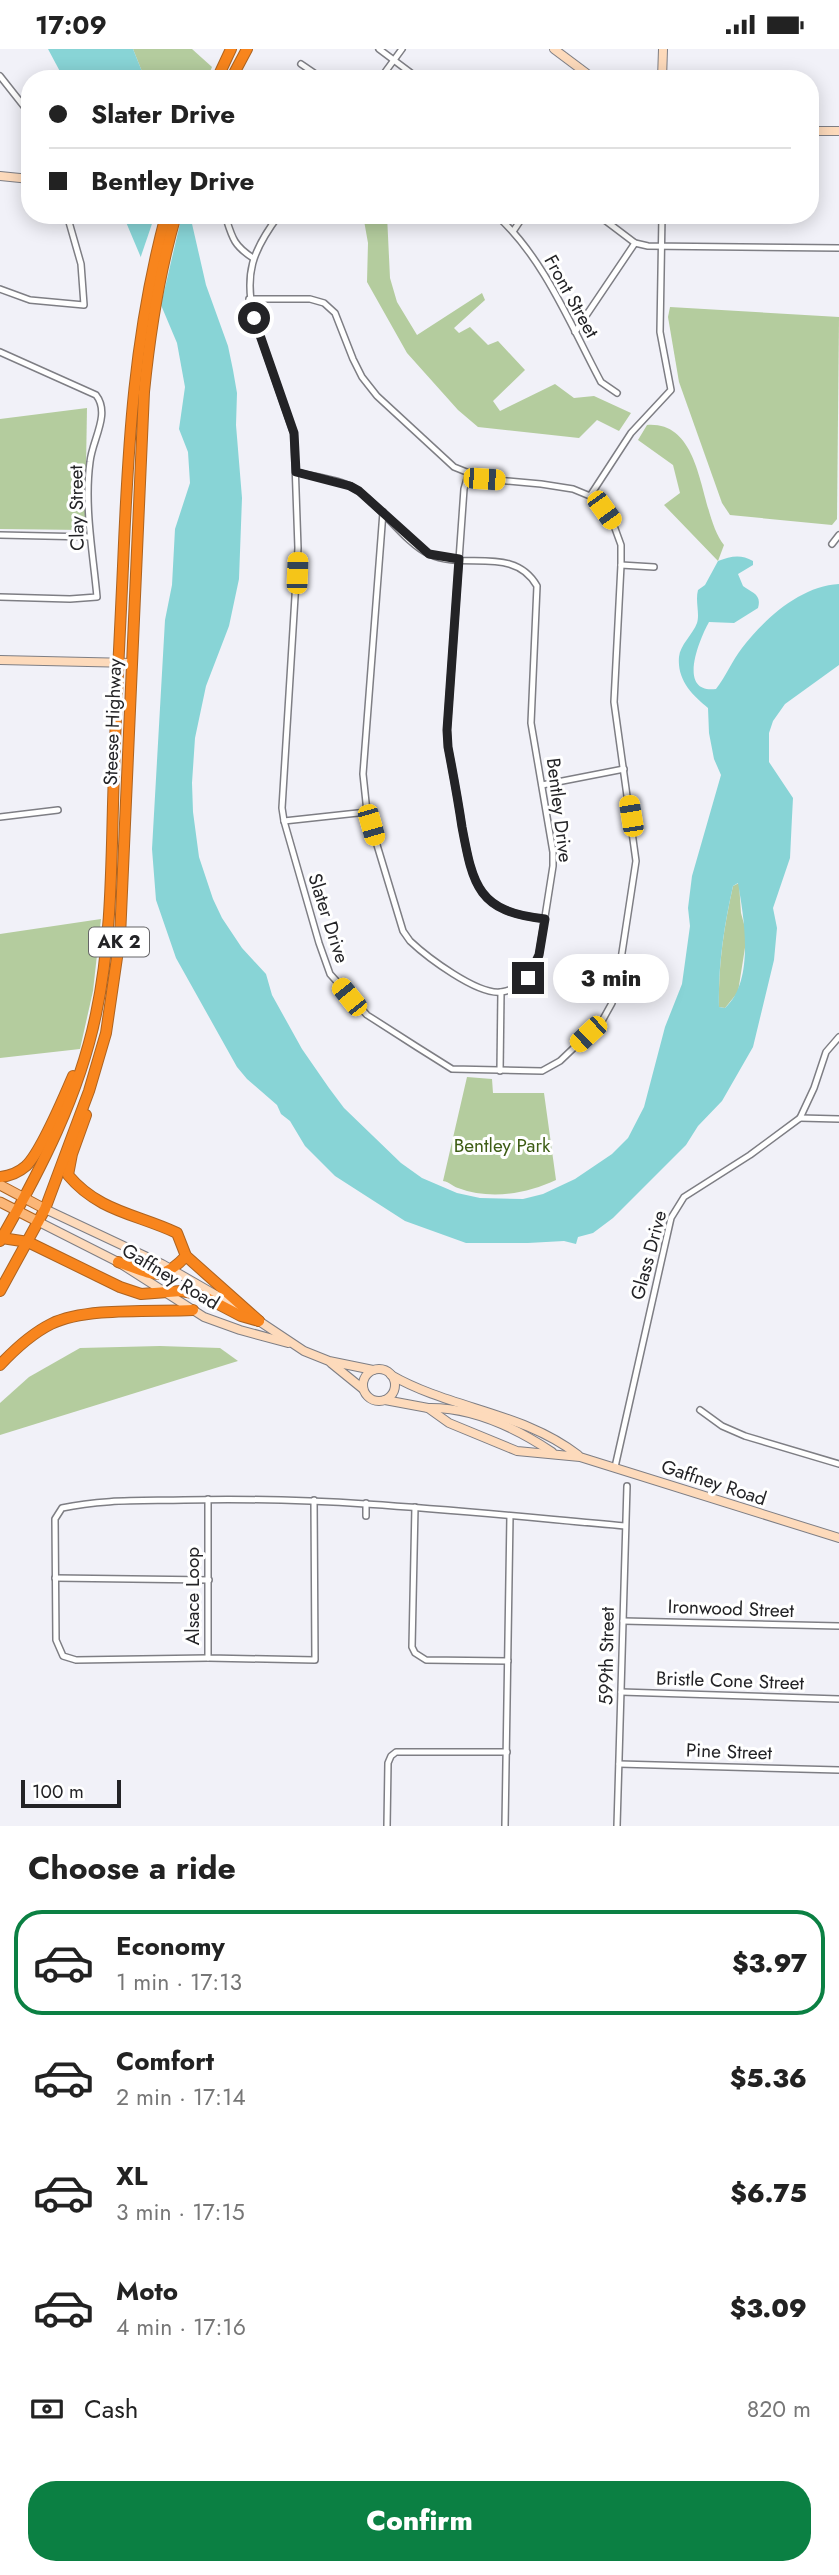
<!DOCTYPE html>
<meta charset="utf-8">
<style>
body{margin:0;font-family:Jost,sans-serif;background:#f2f2f2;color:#222;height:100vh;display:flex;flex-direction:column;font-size:26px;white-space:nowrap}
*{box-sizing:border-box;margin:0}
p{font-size:23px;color:#767676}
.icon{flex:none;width:38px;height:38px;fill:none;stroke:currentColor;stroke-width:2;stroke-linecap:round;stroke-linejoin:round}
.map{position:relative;height:1777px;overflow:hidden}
.side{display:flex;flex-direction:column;background:#fff;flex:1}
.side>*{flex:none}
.hud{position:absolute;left:21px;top:21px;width:798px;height:154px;border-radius:28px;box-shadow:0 4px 18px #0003;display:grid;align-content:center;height:154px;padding:0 28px;background:#fff}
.scale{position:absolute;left:21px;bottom:18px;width:100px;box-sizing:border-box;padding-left:7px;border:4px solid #232326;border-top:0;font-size:19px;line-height:24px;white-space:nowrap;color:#232326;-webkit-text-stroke:5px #fff;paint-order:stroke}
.end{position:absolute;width:32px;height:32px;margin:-16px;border:9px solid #232326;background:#fff;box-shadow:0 0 0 4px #fff}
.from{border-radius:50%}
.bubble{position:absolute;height:49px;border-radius:24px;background:#fff;box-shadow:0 4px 18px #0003;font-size:23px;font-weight:800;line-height:49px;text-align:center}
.car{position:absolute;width:21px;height:42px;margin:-21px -10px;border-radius:9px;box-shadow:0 0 5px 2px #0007;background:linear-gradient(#f5c518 24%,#345 0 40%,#f5c518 0 76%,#345 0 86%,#f5c518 0)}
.hud b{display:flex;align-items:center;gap:24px;height:66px;font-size:26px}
.hud b+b{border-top:2px solid #e0e0e0}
.hud i{width:18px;height:18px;background:#222}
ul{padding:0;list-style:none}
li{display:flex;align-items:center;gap:21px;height:105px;margin:0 14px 10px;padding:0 14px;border:4px solid transparent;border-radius:28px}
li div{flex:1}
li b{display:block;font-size:26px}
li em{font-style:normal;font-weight:800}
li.active{border-color:#0b8043}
li>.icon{width:63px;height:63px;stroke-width:1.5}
h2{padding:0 28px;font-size:32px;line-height:84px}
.pay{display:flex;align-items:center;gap:18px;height:77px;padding:0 28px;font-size:26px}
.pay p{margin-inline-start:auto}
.action{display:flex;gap:14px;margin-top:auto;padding:14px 28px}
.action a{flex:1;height:80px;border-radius:28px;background:#0b8043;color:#fff;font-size:28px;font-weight:800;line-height:80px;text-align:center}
.status{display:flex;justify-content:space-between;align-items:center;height:49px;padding:0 35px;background:#fff;direction:ltr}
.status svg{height:19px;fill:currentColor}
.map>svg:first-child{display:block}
.green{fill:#b4cc9e}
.water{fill:#88d4d6;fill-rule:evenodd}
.pier{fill:#f1f1f8}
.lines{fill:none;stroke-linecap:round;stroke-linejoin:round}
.street-casing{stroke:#7e7e84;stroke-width:8}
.secondary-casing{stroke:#7e7e84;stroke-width:10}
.primary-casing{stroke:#ad6320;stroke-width:11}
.highway-casing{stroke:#ad6320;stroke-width:12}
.street{stroke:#fff;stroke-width:5}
.secondary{stroke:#fddabb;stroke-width:8}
.primary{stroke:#fbb677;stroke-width:9}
.highway{stroke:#f8851d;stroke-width:10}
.route{stroke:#232326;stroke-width:9}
.labels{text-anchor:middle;stroke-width:6;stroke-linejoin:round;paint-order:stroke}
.shield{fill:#fff;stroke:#656567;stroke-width:2}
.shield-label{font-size:18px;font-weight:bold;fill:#232326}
.street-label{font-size:19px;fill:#232326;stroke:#fff}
.park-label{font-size:19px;fill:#3e5d15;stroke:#fff}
</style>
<div class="status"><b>17:09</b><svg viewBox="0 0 49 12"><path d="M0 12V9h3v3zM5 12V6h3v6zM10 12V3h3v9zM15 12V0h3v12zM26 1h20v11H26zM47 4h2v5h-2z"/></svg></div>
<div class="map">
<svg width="839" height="1777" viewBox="0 0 839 1777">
<rect width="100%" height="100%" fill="#f1f1f8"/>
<!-- green -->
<g class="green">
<polygon points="133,0 192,0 212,18 207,30 145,30"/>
<polygon points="363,166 387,166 390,229 397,253 417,286 482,244 485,251 454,279 459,284 470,278 488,296 498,292 525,321 493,352 500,362 555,335 574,349 594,347 631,364 619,382 597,371 579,389 478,378 458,361 407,304 367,233 368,194"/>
<polygon points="670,258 839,268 837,470 832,476 730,466 722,454 679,333 668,268"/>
<polygon points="87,359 85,478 83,481 0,480 0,370"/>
<path d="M647,376C706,372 698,464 724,496L718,512L664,456L680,444L673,416L638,391Z"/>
<path d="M739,834L741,864L747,886L738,943L725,959L719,958C718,917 724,877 733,837Z"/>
<polygon points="101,870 93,942 80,1000 0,1009 0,885"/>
<path d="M467,1028L492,1030L493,1044H544L556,1131C526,1145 490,1151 458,1139C452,1137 450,1133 443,1132Z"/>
<polygon points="160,1297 220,1299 238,1312 0,1386 0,1354 29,1328 80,1299"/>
</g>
<!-- water -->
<g class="water">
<polygon points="48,0 133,0 145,30 64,30"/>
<path d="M123,166H190L206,236L228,297L233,321L237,344L236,376L242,449L239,530L229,577L206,637L195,689L192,734L193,763L199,808L213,850L222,869L242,899L266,925L272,946L302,1000L329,1039L344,1059L401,1114L422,1129L457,1144L480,1149L523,1150L543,1145L575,1130L612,1105L628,1089L644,1058L665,978L682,935L690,877L688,859L692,827L721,726L714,710L709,684L708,659C692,646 677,631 679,608C680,596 693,585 697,574C700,565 695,552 698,541L705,536L718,512C731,507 741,505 753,512V516L738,525L743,537C752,544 762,545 758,559L734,574L709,573C700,589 676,645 716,640C726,627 732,612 742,599C765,569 801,537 839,535V616L785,655L773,672L769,684V713L793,749L792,768L790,809L773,859L777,879L774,911L753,998L722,1052L698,1077L686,1096L613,1169L593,1184L578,1188L576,1195L564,1192L528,1194H466L405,1172L335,1127L305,1097L290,1072L281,1065L277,1056L247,1030L237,1018L176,909L156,851L152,800L165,571L172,536L175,480L190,434L188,403L179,380L185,338L177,294ZM738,834C744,869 755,932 725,959L719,958C718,917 724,877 733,837Z"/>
</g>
<!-- pier -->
<polygon class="pier" points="155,166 182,166 160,260 139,213"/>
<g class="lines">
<!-- street casing -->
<g class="street-casing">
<g id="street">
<polyline points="379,0 419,30"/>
<polyline points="301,15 323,30"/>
<polyline points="0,27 30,65"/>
<polyline points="380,30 402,0"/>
<path d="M225,166C232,188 233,196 253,209"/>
<path d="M496,166C543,207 572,279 601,333L617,344"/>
<polyline points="598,166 635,194 648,197 839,199"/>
<polyline points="514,181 524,166"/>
<polyline points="0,240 30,251 84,256 81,215 67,166"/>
<path d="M249,250H310L324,254L335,264L353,310L362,328L377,347L454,418L484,430L541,435L573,440L590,447L613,474L621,496V516L614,653L636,812L618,930L612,954L602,972L560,1012L542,1022L452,1020L417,998L367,966L330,925L319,894L284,772L282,759L298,499L294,385L254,269C244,225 252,202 279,166"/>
<polyline points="575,283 635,194"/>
<path d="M0,303L96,346C111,365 92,391 90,413C84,457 93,504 97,548L70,550L0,548"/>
<path d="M296,423C315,428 341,430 357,441C380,456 406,495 429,505C464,522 514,496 537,537L531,674L553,803V817L539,906C533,924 522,940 501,943C477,946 427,908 410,892L403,882L367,763L363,725L383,463"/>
<path d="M468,426L464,440L447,681L448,698C453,724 458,751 462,778C473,837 478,863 545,870"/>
<polyline points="590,447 631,384 671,341 660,283 662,166"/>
<polyline points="0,486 90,488"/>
<polyline points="832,495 839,486"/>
<polyline points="621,516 654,518"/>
<polyline points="542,736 624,720"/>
<polyline points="0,768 58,761"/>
<polyline points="284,772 367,763"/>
<polyline points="500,1022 501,943"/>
<polyline points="800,1069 839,1070"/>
<polyline points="700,1361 722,1377 745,1387 839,1415"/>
<polyline points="615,1418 671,1169 684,1148 750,1106 800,1069 814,1039 826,1003 839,988"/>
<polyline points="208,1450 208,1609 315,1611 314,1451"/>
<polyline points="366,1454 366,1467"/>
<polyline points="415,1458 412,1598 415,1604 426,1611 508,1612"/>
<polyline points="55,1529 209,1531"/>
<polyline points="623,1572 839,1577"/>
<path d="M208,1609L76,1611L63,1607L56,1591L55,1470L62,1459C102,1450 144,1452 184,1451C332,1447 478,1464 625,1477"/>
<polyline points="621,1643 839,1650"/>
<polyline points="619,1715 839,1721"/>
<polyline points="387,1777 388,1714 391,1707 396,1703 507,1703"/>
<polyline points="505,1777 510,1467"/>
<polyline points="617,1777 627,1437"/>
</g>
</g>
<!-- secondary casing -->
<g class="secondary-casing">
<g id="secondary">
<polyline points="554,0 594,30"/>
<polyline points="662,30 663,0"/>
<polyline points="810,82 839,82"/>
<polyline points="0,127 30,130"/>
<polyline points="0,611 132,614"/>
<polyline points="45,1160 162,1215 242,1261"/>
<polyline points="39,1173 118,1213 204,1268 240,1281 288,1294"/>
<polyline points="256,1270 304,1302 329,1312 373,1321"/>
<polyline points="331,1314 363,1340"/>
<circle cx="379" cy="1336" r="16"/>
<path d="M391,1326C450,1360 523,1363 578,1406"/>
<polyline points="385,1351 428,1359 449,1374 517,1402 580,1408 839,1489"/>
<path d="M428,1359C472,1358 516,1379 552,1403"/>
</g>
</g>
<!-- primary casing -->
<g class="primary-casing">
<g id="primary">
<polyline points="0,1136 45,1160"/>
<polyline points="0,1153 39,1173"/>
</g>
</g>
<!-- highway casing -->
<g class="highway-casing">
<g id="highway">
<polyline points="217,30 231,0"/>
<polyline points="231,30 247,0"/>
<path d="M86,1066L72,1105L68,1126C99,1163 137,1165 177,1184L186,1207L259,1272"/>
<path d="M0,1128C10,1127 18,1124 26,1117C41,1103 64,1048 73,1027"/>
<polyline points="2,1189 28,1193 120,1238 141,1245 181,1242 199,1245 241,1267 259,1272"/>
<path d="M0,1192C41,1120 79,1047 96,965C113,885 111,803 114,723C116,654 120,585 123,517C128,395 134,285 166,166"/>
<path d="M118,1213C151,1224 160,1235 186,1207"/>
<path d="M0,1242L45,1160L89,1042L106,984L120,888L144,343C150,283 159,224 176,166"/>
<path d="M0,1316C15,1300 31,1285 51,1275C86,1258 153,1263 193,1261"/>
</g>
</g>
<!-- street -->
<use href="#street" class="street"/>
<!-- secondary -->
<use href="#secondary" class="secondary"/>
<!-- primary -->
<use href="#primary" class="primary"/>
<!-- highway -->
<use href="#highway" class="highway"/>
</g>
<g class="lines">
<!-- route -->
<path class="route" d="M254,269L294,384L296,423L350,437L359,442L429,505L459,510L447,681L448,698C453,724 458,751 462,778C473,837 478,863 545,870L539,906L528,929"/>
</g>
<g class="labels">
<!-- shield labels -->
<rect class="shield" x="89" y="878.5" width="60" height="29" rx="5"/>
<g class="shield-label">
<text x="119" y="899">AK 2</text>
</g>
<!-- street labels -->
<g class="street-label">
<text transform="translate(572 247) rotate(61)" y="7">Front Street</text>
<text transform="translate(76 459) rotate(-91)" y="7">Clay Street</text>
<text transform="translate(112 673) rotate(-88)" y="7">Steese Highway</text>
<text transform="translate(560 761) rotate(83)" y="7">Bentley Drive</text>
<text transform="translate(329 869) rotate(72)" y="7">Slater Drive</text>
<text transform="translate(648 1206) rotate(-75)" y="7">Glass Drive</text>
<text transform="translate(171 1227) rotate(31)" y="7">Gaffney Road</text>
<text transform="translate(714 1433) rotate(18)" y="7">Gaffney Road</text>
<text transform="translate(192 1547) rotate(-90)" y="7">Alsace Loop</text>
<text transform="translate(731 1559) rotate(2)" y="7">Ironwood Street</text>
<text transform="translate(606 1607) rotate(-89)" y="7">599th Street</text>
<text transform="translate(730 1631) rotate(2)" y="7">Bristle Cone Street</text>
<text transform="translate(729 1702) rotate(2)" y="7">Pine Street</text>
</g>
<!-- park labels -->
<g class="park-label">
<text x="502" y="1103">Bentley Park</text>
</g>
</g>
</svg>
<div class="scale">100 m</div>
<i class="end from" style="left:254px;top:269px"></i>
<i class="end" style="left:528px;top:929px"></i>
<div class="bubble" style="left:553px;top:905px;width:116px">3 min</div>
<i class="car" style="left:484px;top:430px;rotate:94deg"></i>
<i class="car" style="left:604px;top:461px;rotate:144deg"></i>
<i class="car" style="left:297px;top:524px;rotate:2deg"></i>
<i class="car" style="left:631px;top:767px;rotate:351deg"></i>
<i class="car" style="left:371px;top:776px;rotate:164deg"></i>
<i class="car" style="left:349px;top:948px;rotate:321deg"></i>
<i class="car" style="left:588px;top:985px;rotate:227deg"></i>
<div class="hud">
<b><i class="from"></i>Slater Drive</b>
<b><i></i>Bentley Drive</b>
</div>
</div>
<section class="side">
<h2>Choose a ride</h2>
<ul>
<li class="active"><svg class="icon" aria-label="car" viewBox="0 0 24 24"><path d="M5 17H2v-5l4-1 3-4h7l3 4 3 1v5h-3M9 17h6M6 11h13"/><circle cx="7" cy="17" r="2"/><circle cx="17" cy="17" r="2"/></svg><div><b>Economy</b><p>1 min · 17:13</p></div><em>$3.97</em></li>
<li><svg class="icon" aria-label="car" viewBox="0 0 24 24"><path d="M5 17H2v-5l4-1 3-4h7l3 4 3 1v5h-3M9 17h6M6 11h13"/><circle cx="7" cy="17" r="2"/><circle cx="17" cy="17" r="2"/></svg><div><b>Comfort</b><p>2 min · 17:14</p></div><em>$5.36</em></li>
<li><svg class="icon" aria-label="car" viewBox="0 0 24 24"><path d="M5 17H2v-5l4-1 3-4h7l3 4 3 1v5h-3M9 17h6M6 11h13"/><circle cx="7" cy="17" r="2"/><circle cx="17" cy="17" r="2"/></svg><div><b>XL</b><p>3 min · 17:15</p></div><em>$6.75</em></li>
<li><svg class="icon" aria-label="car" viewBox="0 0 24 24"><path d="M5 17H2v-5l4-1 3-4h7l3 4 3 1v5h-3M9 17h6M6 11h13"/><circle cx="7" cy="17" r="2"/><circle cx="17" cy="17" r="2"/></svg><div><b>Moto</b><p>4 min · 17:16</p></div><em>$3.09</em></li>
</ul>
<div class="pay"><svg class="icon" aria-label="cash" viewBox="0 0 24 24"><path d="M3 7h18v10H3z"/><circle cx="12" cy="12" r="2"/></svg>Cash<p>820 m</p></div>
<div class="action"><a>Confirm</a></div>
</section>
